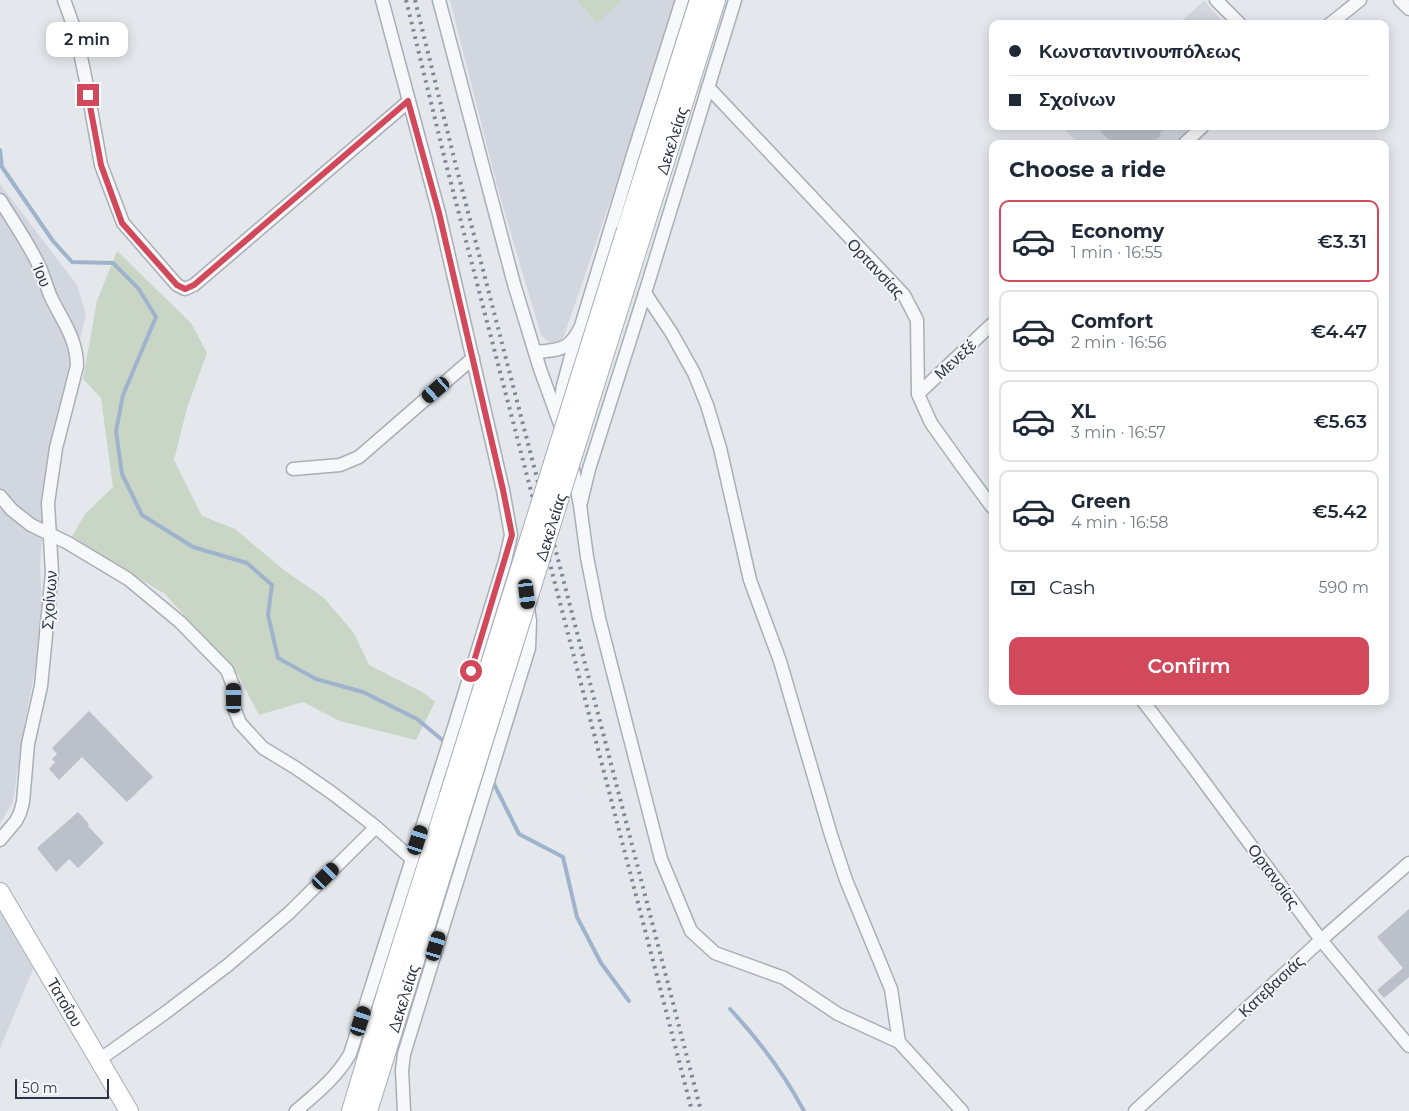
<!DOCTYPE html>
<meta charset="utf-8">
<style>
body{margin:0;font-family:Montserrat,sans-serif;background:#f6f6f7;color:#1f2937;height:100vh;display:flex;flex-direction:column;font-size:19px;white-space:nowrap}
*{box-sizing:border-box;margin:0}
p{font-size:16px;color:#747a83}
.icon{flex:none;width:28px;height:28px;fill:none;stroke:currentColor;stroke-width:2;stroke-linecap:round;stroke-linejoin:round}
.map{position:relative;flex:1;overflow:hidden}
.panel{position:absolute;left:989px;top:140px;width:400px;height:565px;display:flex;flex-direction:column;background:#fff;border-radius:10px;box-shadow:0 2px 12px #0003}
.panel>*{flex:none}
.guide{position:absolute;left:989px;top:20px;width:400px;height:110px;border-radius:10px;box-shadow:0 2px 12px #0003;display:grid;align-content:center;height:110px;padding:0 20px;background:#fff}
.scale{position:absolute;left:15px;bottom:12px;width:94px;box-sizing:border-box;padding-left:5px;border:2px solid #2b3445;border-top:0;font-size:14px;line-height:18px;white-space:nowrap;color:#2b3445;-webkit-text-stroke:4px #f4f6f9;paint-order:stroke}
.end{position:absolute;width:22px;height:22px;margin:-11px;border:6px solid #d1495b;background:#fff;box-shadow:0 0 0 2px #fff}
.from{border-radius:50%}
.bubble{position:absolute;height:35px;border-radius:10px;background:#fff;box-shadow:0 2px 12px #0003;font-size:16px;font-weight:600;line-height:35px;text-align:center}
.car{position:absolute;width:15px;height:30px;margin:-15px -8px;border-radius:6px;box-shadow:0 0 4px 1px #0007;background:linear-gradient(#222 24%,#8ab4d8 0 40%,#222 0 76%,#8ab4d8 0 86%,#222 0)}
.guide b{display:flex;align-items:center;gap:18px;height:48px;font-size:19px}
.guide b+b{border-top:1px solid #e0e1e3}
.guide i{width:12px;height:12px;background:#1f2937}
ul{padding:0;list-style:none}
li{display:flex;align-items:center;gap:15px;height:82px;margin:0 10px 8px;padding:0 10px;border:2px solid #e0e1e3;border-radius:10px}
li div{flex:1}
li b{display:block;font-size:19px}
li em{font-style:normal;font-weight:600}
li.current{border-color:#d1495b}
li>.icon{width:45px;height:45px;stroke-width:1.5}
h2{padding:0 20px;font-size:22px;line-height:60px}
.pay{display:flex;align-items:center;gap:12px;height:55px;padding:0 20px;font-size:19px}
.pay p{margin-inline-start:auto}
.primary-button{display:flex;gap:10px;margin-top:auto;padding:10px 20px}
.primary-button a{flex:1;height:58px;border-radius:10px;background:#d1495b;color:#fff;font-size:20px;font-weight:600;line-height:58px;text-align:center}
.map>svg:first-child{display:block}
.built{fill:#d2d6de}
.green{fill:#c9d6c5}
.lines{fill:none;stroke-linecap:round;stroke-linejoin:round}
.stream{stroke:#9fb4cc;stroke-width:4}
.building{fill:#bbc0ca}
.street-casing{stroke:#a9aeb7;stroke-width:15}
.secondary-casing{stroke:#a9aeb7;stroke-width:20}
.street{stroke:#f7f8fa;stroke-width:12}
.secondary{stroke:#fff;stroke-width:18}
.rail{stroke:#7d8696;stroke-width:4;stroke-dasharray:2.5 5;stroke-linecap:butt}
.secondary-bridge-casing{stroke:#a9aeb7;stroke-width:20;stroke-linecap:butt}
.secondary-bridge{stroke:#fff;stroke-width:18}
.route{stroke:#d1495b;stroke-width:6}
.labels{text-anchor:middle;stroke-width:4;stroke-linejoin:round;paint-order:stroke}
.street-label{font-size:16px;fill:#2b3445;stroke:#f4f6f9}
</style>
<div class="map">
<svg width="1409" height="1111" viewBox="0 0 1409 1111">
<rect width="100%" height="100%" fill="#e4e7ec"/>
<!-- built -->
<g class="built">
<polygon points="450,0 679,0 564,336 560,341 549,342 541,335 499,193"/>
<polygon points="1204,1 1225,24 1178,24"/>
<polygon points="1061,126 1191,126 1173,144 1079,144"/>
<polygon points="0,184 77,285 86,315 59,420 44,502 40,568 43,626 24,727 13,802 0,823"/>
<polygon points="0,909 34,967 0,1048"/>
</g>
<!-- green -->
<g class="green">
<polygon points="577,0 622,0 597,23"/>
<polygon points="117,251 191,323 207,353 187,408 174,460 202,516 235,529 284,570 324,598 354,633 369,665 424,693 435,702 416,740 340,721 303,702 259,715 238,675 165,594 98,554 70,540 85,514 113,487 101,398 83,379 97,301"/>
</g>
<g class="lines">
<!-- stream -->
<g class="stream">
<polyline points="0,150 2,167 53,241 72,262 113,263 138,288 156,317 123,395 116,431 122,474 142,515 193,547 247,563 272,585 268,615 278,658 316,679 363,692 417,719 446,743"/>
<polyline points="491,782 494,784 519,834 563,857 577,917 601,963 629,1001"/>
<path d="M730,1009C759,1040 784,1074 804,1111"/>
</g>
</g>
<!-- building -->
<g class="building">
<polygon points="1095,126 1167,126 1159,134 1161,135 1152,144 1113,144"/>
<polygon points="89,711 153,777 127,802 82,757 59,780 49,769 55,762 52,759 57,754 52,748"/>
<polygon points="78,812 89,824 88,826 104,843 78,868 69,859 56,872 37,848"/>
<polygon points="1409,909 1409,977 1384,998 1377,990 1403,968 1377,937"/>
</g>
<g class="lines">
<!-- street casing -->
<g class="street-casing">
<g id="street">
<polyline points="64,0 76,33 86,81 101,165 123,223 177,285 185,289 194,285 409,101"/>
<polyline points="439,0 514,284 540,369 564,435"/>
<polyline points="1216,0 1240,24"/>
<polyline points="1400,0 1409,9"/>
<polyline points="1330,24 1360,0"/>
<polyline points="708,87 904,295 917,320 918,394 931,423 961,465 992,507"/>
<polyline points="1184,144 1203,126"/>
<path d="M0,200C14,223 30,245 41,270C44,278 47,287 50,295C61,319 77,338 77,366L56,448L48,503L52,573L41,686L28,744L23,802L20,813L16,821L0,840"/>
<polyline points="645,293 671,332 694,373 707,405 720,448 750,580 780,661 831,835 846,880 891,989 899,1042"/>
<path d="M535,352C560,350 570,350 581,326L632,158L682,0"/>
<polyline points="918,394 992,324"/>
<polyline points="558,418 563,386 576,337"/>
<polyline points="572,464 580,505 587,557 599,618 661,859 691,931 715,953 784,978 838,1014 899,1042 962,1111"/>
<polyline points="293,469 340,465 359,457 473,358"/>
<polyline points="0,496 12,510 31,525 68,543 128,579 180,622 227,670 234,688 234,708 240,723 263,748 296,768 332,793 376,827 412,859"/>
<polyline points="581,502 589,469 645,293 735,0"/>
<polyline points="1143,701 1193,767 1321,940 1409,1046"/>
<polyline points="99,1060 165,1013 228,965 289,913 376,827"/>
<path d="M296,1111C317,1093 336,1078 350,1054L455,724L505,561L511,535L503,490L439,213L382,0"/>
<polyline points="404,1111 402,1070 404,1054 529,648 530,621 528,608"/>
<polyline points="1135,1111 1321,940 1409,863"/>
</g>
</g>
<!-- secondary casing -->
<g class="secondary-casing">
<g id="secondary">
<polyline points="626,230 699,0"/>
<path id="s1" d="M642,235L716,0"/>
<path id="s2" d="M0,892L129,1111"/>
<polyline points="351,1111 389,984 449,795"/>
<path id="s3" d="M368,1111L465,800"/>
</g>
</g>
<!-- street -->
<use href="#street" class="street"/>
<!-- secondary -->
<use href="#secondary" class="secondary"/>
<!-- rail -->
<g class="rail">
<polyline points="406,0 445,160 692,1111"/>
<polyline points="415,0 454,158 701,1111"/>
</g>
<!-- secondary-bridge casing -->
<g class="secondary-bridge-casing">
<g id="secondary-bridge">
<polyline points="449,795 626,230"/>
<path id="s4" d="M465,800L642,235"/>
</g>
</g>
<!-- secondary-bridge -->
<use href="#secondary-bridge" class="secondary-bridge"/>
</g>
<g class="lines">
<!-- route -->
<polyline class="route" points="88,95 101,165 122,223 177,285 185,289 194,285 408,101 439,213 503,490 512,535 471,671"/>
</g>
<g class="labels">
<!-- street labels -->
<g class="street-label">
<text dy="6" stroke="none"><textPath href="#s1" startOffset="99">Δεκελείας</textPath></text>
<text transform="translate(876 268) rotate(47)" y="6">Ορτανσίας</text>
<text transform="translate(42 275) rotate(67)" y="6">Ίου</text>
<text transform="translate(955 359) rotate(-43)" y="6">Μενεξέ</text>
<text dy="6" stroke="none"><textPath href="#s4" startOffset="286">Δεκελείας</textPath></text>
<text transform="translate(49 600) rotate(-86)" y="6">Σχοίνων</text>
<text transform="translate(1274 876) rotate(54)" y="6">Ορτανσίας</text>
<text transform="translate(1271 986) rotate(-43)" y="6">Κατεβασιάς</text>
<text dy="6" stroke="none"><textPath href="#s3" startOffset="118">Δεκελείας</textPath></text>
<text dy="6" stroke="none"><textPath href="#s2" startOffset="128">Τατοΐου</textPath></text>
</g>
</g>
</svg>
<div class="scale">50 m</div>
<i class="end from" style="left:471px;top:671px"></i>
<i class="end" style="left:88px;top:95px"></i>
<div class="bubble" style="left:46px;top:22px;width:82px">2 min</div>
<i class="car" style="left:436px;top:390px;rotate:229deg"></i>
<i class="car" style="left:527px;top:594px;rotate:173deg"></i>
<i class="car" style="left:234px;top:698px;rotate:359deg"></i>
<i class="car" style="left:418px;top:840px;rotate:18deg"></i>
<i class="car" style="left:326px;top:876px;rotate:45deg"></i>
<i class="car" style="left:436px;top:946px;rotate:17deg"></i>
<i class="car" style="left:361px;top:1021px;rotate:18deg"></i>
<div class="guide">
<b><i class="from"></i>Κωνσταντινουπόλεως</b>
<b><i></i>Σχοίνων</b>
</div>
<section class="panel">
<h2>Choose a ride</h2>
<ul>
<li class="current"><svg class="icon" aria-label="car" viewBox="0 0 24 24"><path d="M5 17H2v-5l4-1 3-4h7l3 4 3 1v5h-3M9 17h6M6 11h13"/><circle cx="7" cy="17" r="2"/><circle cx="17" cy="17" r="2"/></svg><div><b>Economy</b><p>1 min · 16:55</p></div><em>€3.31</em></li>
<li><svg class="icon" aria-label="car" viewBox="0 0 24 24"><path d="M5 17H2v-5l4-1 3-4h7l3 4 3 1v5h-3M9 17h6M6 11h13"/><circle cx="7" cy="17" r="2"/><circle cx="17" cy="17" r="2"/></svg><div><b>Comfort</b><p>2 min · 16:56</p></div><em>€4.47</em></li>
<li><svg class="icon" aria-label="car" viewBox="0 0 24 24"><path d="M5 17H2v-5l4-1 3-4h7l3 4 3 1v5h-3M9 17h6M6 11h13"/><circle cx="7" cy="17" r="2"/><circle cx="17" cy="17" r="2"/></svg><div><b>XL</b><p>3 min · 16:57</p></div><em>€5.63</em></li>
<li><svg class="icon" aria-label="car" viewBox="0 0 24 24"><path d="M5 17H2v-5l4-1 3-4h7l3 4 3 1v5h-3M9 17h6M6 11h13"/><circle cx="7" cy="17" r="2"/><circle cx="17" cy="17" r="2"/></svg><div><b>Green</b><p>4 min · 16:58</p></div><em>€5.42</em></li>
</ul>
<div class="pay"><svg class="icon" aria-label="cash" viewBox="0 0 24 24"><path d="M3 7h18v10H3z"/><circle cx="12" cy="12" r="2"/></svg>Cash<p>590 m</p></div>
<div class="primary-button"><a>Confirm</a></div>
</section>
</div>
